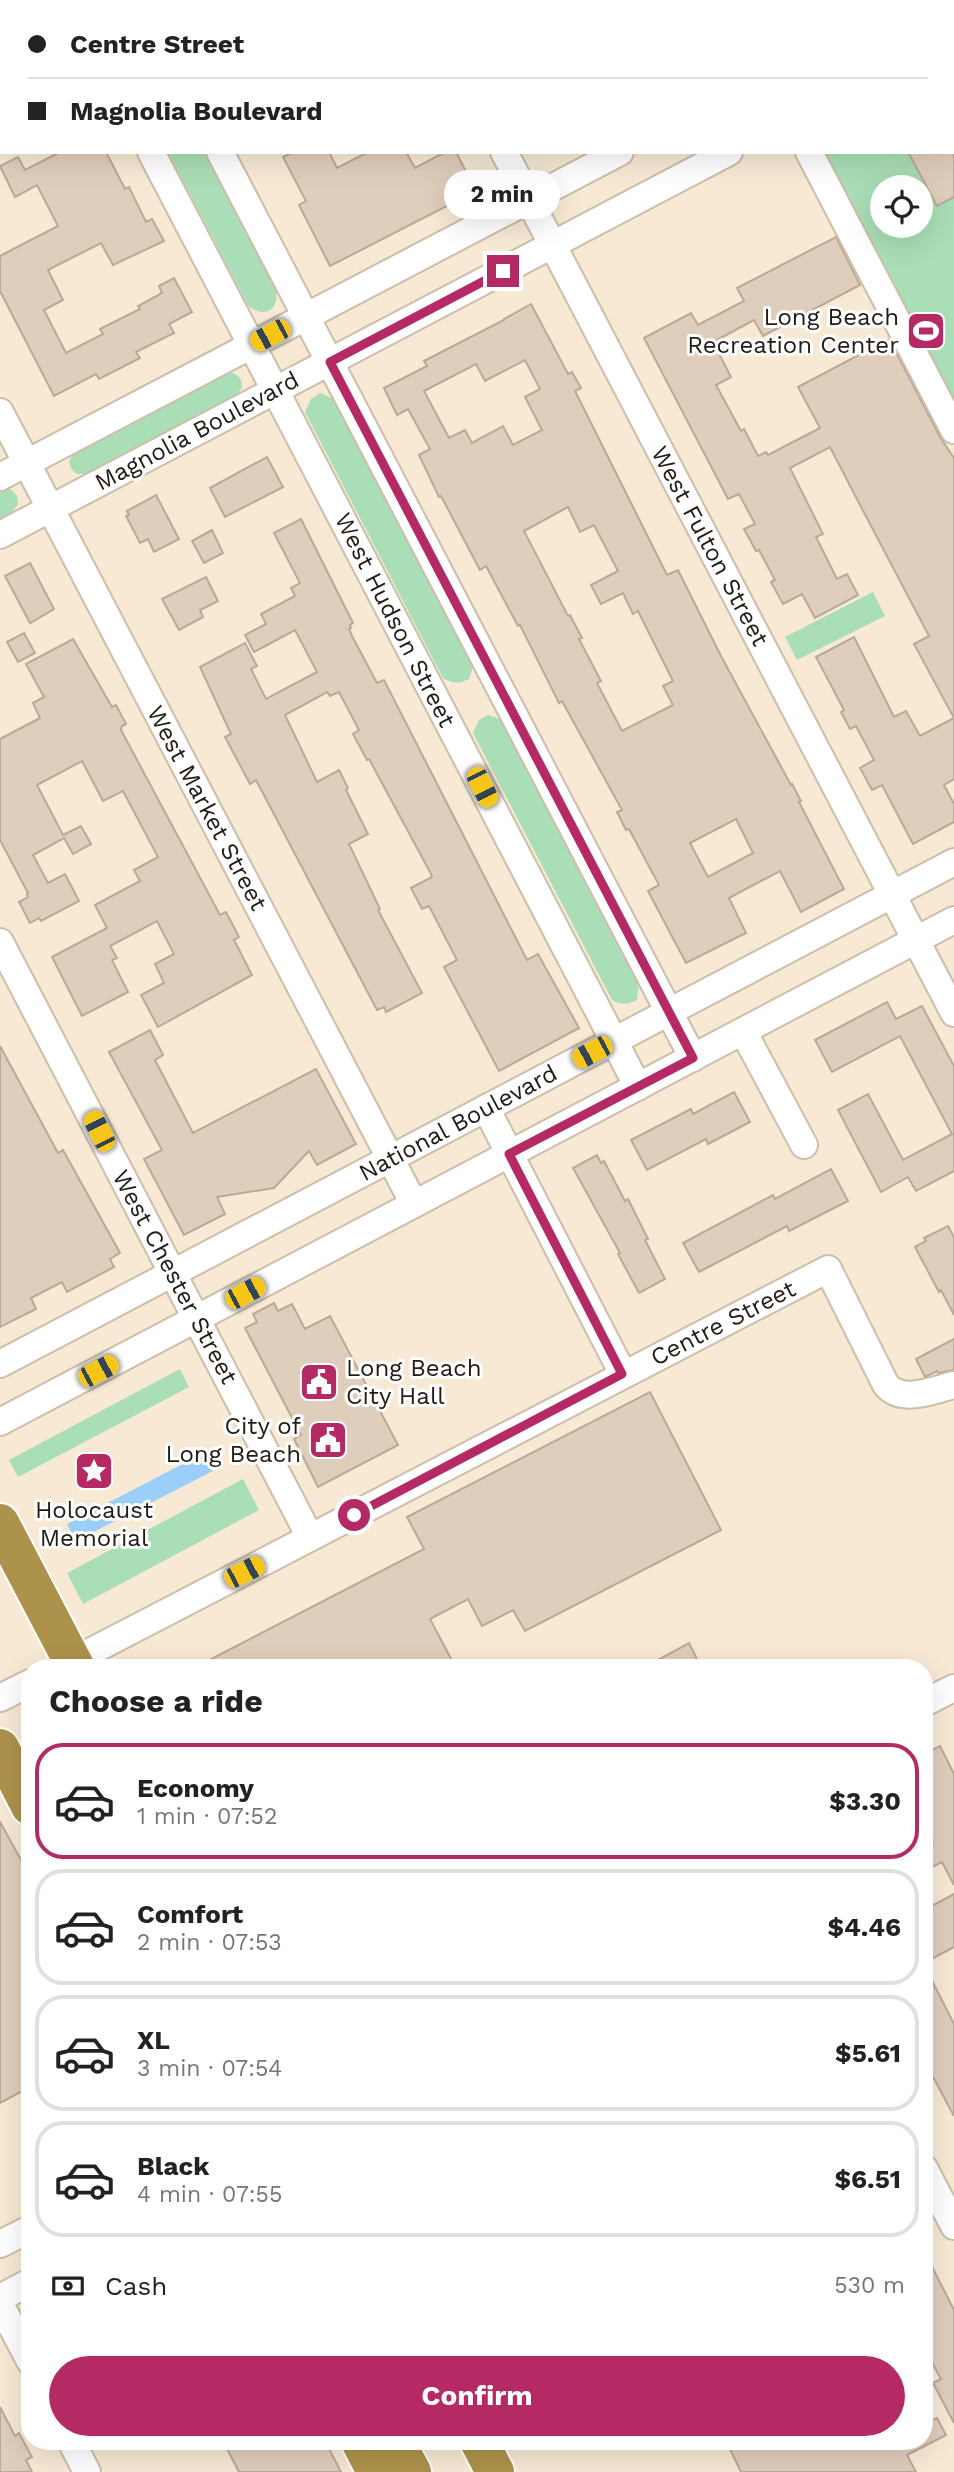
<!DOCTYPE html>
<meta charset="utf-8">
<style>
body{margin:0;font-family:"Work Sans",sans-serif;background:#f6f6f6;color:#222;height:100vh;display:flex;flex-direction:column;font-size:26px;white-space:nowrap}
*{box-sizing:border-box;margin:0}
p{font-size:23px;color:#767676}
.icon{flex:none;width:38px;height:38px;fill:none;stroke:currentColor;stroke-width:2;stroke-linecap:round;stroke-linejoin:round}
.map{position:relative;flex:1;overflow:hidden}
.panel{position:absolute;left:21px;top:1659px;width:912px;height:791px;display:flex;flex-direction:column;background:#fff;border-radius:28px;box-shadow:0 7px 28px #0002}
.panel>*{flex:none}
.hud{position:absolute;left:0px;top:0px;width:956px;height:154px;box-shadow:0 7px 28px #0002;display:grid;align-content:center;height:154px;padding:0 28px;background:#fff}
.fabs{position:absolute;left:870px;top:175px;display:grid;gap:14px}
.fabs a{display:grid;place-items:center;width:63px;height:63px;border-radius:50%;background:#fff;box-shadow:0 7px 28px #0002;font-size:35px}
.end{position:absolute;width:32px;height:32px;margin:-16px;border:9px solid #b52a65;background:#fff;box-shadow:0 0 0 4px #fff}
.from{border-radius:50%}
.bubble{position:absolute;height:49px;border-radius:24px;background:#fff;box-shadow:0 7px 28px #0002;font-size:23px;font-weight:700;line-height:49px;text-align:center}
.car{position:absolute;width:21px;height:42px;margin:-21px -10px;border-radius:9px;box-shadow:0 0 5px 2px #0007;background:linear-gradient(#f5c518 24%,#345 0 40%,#f5c518 0 76%,#345 0 86%,#f5c518 0)}
.hud b{display:flex;align-items:center;gap:24px;height:66px;font-size:26px}
.hud b+b{border-top:2px solid #e0e0e0}
.hud i{width:18px;height:18px;background:#222}
ul{padding:0;list-style:none}
li{display:flex;align-items:center;gap:21px;height:116px;margin:0 14px 10px;padding:0 14px;border:4px solid #e0e0e0;border-radius:28px}
li div{flex:1}
li b{display:block;font-size:26px}
li em{font-style:normal;font-weight:700}
li.current{border-color:#b52a65}
li>.icon{width:63px;height:63px;stroke-width:1.5}
h2{padding:0 28px;font-size:32px;line-height:84px}
.pay{display:flex;align-items:center;gap:18px;height:77px;padding:0 28px;font-size:26px}
.pay p{margin-inline-start:auto}
.button{display:flex;gap:14px;margin-top:auto;padding:14px 28px}
.button a{flex:1;height:80px;border-radius:42px;background:#b52a65;color:#fff;font-size:28px;font-weight:700;line-height:80px;text-align:center}
.map>svg:first-child{display:block}
.green{fill:#aadeb6;fill-rule:evenodd}
.water{fill:#9bcff9}
.building{fill:#e0cebc;stroke:#bba998;stroke-width:2;fill-rule:evenodd}
.lines{fill:none;stroke-linecap:round;stroke-linejoin:round}
.street-casing{stroke:#ccbeaa;stroke-width:30}
.highway-casing{stroke:#fff;stroke-width:42}
.street{stroke:#fff;stroke-width:26}
.highway{stroke:#ad924b;stroke-width:38}
.route{stroke:#b52a65;stroke-width:9}
.labels{text-anchor:middle;stroke-width:6;stroke-linejoin:round;paint-order:stroke}
.poi-label{font-size:24px;fill:#201b14;stroke:#fff;text-anchor:end}
.street-label{font-size:24px;fill:#201b14;stroke:#fff}
</style>
<div class="map">
<svg width="954" height="2472" viewBox="0 0 954 2472">
<rect width="100%" height="100%" fill="#f7e9d4"/>
<!-- green -->
<g class="green">
<path d="M954,47V435L805,152H954ZM882,187H920V226H882Z"/>
<path d="M168,152H204L276,289C279,310 267,318 249,307Z"/>
<polygon points="227,373 234,373 241,379 242,387 238,394 85,474 77,474 71,469 69,461 74,452"/>
<path d="M320,393L334,399L471,660L472,670L469,679C459,684 453,684 443,678L305,412L311,399Z"/>
<polygon points="10,489 17,496 18,504 13,511 0,518 0,490"/>
<polygon points="873,592 885,616 797,660 785,637"/>
<path d="M488,715L502,720L639,982L637,1000C627,1005 621,1005 612,1000L473,733L479,720Z"/>
<polygon points="180,1369 189,1387 18,1477 9,1460"/>
<polygon points="243,1479 259,1510 83,1604 67,1573"/>
</g>
<!-- water -->
<polygon class="water" points="204,1453 213,1471 76,1541 67,1524"/>
<!-- building -->
<g class="building">
<polygon points="60,152 106,152 125,189 129,187 146,222 152,219 164,241 113,265 101,243 48,270 63,300 44,310 66,353 103,334 100,329 140,309 138,306 162,293 159,286 174,278 192,312 169,324 174,333 136,352 140,358 99,379 96,374 54,396 0,291 0,256 58,226 37,185 15,197 0,166 18,157 25,170"/>
<polygon points="293,152 329,152 337,168 368,152 406,152 415,168 445,152 456,152 476,191 330,266 299,205 306,201 283,157"/>
<polygon points="908,152 954,152 954,197 937,206"/>
<polygon points="836,237 860,285 763,336 754,320 713,342 731,377 716,385 741,431 744,429 758,456 766,452 768,455 820,428 798,387 889,339 940,437 954,458 954,779 944,785 954,804 954,822 913,844 882,785 872,790 860,768 874,760 856,726 850,729 841,712 844,710 816,657 854,637 894,717 906,711 920,736 954,718 914,644 929,636 859,503 830,447 790,468 823,534 816,537 837,579 847,574 858,595 815,618 802,594 783,604 771,582 775,580 759,550 756,551 744,529 755,524 739,494 728,499 644,338 691,313 698,325 744,301 737,288"/>
<path d="M531,304L568,374L572,372L581,388L575,391L667,575L678,570L721,656L791,785L792,784L801,801L799,802L844,889L801,912L780,871L729,898L746,933L686,963L648,891L659,885L629,829L626,830L617,812L622,810L562,701L559,703L520,625L518,626L486,566L480,570L441,496L439,497L419,455L430,449L408,409L397,415L384,388L427,366L424,361L504,320V319ZM525,360L540,389L525,397L542,430L513,445L503,426L472,443L465,430L449,438L424,391L476,364L485,381ZM568,507L580,532L594,525L618,571L591,585L601,604L623,593L633,614L638,611L673,681L663,686L673,705L622,731L597,683L601,681L579,639L582,638L570,615L568,616L524,531ZM736,819L753,853L708,877L690,843Z"/>
<polygon points="267,457 283,487 225,517 210,488"/>
<polygon points="156,495 179,539 154,552 148,539 140,543 126,516 129,515 127,511"/>
<polygon points="301,519 353,623 350,625 351,628 349,629 352,636 377,683 384,680 527,960 538,954 579,1028 499,1071 444,967 457,960 429,906 422,909 411,888 432,877 430,872 369,759 367,760 353,734 359,730 339,692 330,696 327,692 285,715 317,782 339,770 348,788 346,790 368,834 349,844 380,909 378,910 422,993 386,1012 384,1007 377,1010 256,780 250,784 225,737 231,734 200,667 245,643 257,666 251,669 266,699 317,672 295,630 254,652 245,635 266,624 261,614 295,596 291,588 300,583 274,533"/>
<polygon points="212,530 223,553 204,563 192,541"/>
<polygon points="30,563 54,609 30,623 5,576"/>
<polygon points="206,577 218,601 200,610 203,617 179,630 162,599"/>
<polygon points="24,633 35,653 18,662 7,642"/>
<polygon points="73,639 112,707 116,705 126,724 122,726 121,730 220,915 226,912 239,937 234,940 252,975 158,1027 141,995 164,983 155,964 174,954 157,921 110,946 117,958 112,960 128,992 82,1016 52,957 107,928 95,905 140,881 134,870 158,857 123,791 103,801 82,761 37,785 63,835 81,826 91,844 73,854 64,838 33,855 48,883 65,874 79,901 41,921 39,918 30,923 19,902 28,897 27,894 28,893 0,840 0,739 40,718 33,703 44,697 26,664"/>
<polygon points="887,1002 896,1019 922,1006 954,1066 954,1171 916,1191 908,1177 881,1192 838,1110 868,1094 903,1160 952,1134 900,1036 832,1072 815,1040"/>
<polygon points="150,1030 163,1055 155,1060 193,1133 316,1069 356,1144 317,1165 309,1151 274,1188 217,1197 225,1214 184,1235 144,1159 162,1150 109,1052"/>
<polygon points="0,1046 58,1153 63,1150 120,1253 110,1259 114,1267 67,1292 62,1282 31,1298 36,1309 0,1327"/>
<polygon points="734,1092 750,1122 708,1144 706,1139 647,1170 631,1140 691,1109 693,1114"/>
<polygon points="597,1155 601,1163 604,1161 625,1201 628,1199 648,1239 645,1240 665,1279 639,1293 618,1254 620,1253 573,1168"/>
<polygon points="831,1169 848,1201 789,1231 787,1226 699,1272 683,1243 773,1195 775,1199"/>
<polygon points="948,1226 954,1237 954,1315 941,1290 939,1292 915,1247 926,1241 924,1238"/>
<polygon points="274,1303 278,1311 292,1304 305,1329 330,1316 398,1445 318,1487 294,1439 301,1435 245,1328 257,1322 253,1314"/>
<polygon points="954,1339 954,1370 938,1373 937,1371 925,1377 916,1359"/>
<polygon points="650,1392 721,1530 525,1631 513,1610 482,1626 468,1599 430,1619 456,1668 194,1668 424,1549 407,1517"/>
<polygon points="689,1643 697,1659 679,1668 643,1668"/>
<polygon points="940,1746 954,1774 954,1885 942,1862 924,1871 924,1848 933,1843 924,1825 924,1754"/>
<polygon points="0,1822 30,1876 30,2087 0,2103"/>
<polygon points="954,1894 954,1947 924,1963 924,1910"/>
<polygon points="924,1965 954,2024 954,2116 924,2060"/>
<polygon points="924,2251 954,2310 954,2423 933,2383 941,2379 924,2348"/>
<polygon points="0,2407 15,2436 19,2433 32,2457 26,2460 32,2472 0,2472"/>
<polygon points="937,2418 946,2435 907,2455 916,2472 741,2472 726,2441 924,2441 924,2424"/>
<polygon points="223,2441 325,2441 341,2472 239,2472"/>
</g>
<g class="lines">
<!-- street casing -->
<g class="street-casing">
<g id="street">
<polyline points="72,0 73,2"/>
<polyline points="425,0 426,2"/>
<polyline points="714,0 715,2"/>
<polyline points="121,2 125,0"/>
<polyline points="907,2 910,0"/>
<polyline points="151,152 638,1087"/>
<polyline points="220,152 693,1058"/>
<polyline points="504,152 954,1013"/>
<polyline points="809,152 954,430"/>
<polyline points="0,412 414,1204"/>
<polyline points="0,477 620,152"/>
<polyline points="0,535 729,152"/>
<polyline points="0,942 310,1537"/>
<polyline points="743,1031 804,1145"/>
<polyline points="486,1108 623,1374"/>
<polyline points="0,1364 954,862"/>
<polyline points="0,1422 954,920"/>
<path d="M59,1668L828,1269L886,1385C902,1404 933,1390 954,1385"/>
<polyline points="0,1698 30,1683"/>
<polyline points="924,1703 954,1688"/>
<polyline points="924,2168 954,2226"/>
<polyline points="0,2244 30,2229"/>
<polyline points="0,2298 30,2282"/>
<polyline points="0,2304 30,2361"/>
<polyline points="71,2441 87,2472"/>
</g>
</g>
<!-- highway casing -->
<g class="highway-casing">
<g id="highway">
<polyline points="0,1523 76,1668"/>
<polyline points="0,1748 30,1806"/>
<polyline points="360,2441 376,2472"/>
<polyline points="395,2441 412,2472"/>
<polyline points="479,2441 495,2472"/>
</g>
</g>
<!-- street -->
<use href="#street" class="street"/>
<!-- highway -->
<use href="#highway" class="highway"/>
</g>
<g class="lines">
<!-- route -->
<polyline class="route" points="354,1515 622,1374 509,1154 693,1058 330,362 503,271"/>
</g>
<!-- icons -->
<defs>
<g id="stadium-square" transform="scale(2.0125)"><rect x="-9" y="-9" width="18" height="18" rx="4" fill="#b52a65" stroke="#fff"/><path d="M0-5a6.5 5 0 1 0 0 10a6.5 5 0 1 0 0-10ZM-3.5-1.8h7v3.6h-7Z" fill="#fff"/></g>
<g id="civic-square" transform="scale(2.0125)"><rect x="-9" y="-9" width="18" height="18" rx="4" fill="#b52a65" stroke="#fff"/><path d="M-.6-6.5H3V-4.5H.6V-3L4-1V1h2V6H-6V1h2V-1L-.6-3ZM-1.2 2.5V6h2.4V2.5Z" fill="#fff"/></g>
<g id="sight-square" transform="scale(2.0125)"><rect x="-9" y="-9" width="18" height="18" rx="4" fill="#b52a65" stroke="#fff"/><path d="M0-6L1.8-2.2L6-1.7L2.9 1.2L3.7 5.4L0 3.3L-3.7 5.4L-2.9 1.2L-6-1.7L-1.8-2.2Z" fill="#fff"/></g>
</defs>
<g fill-rule="evenodd">
<use href="#stadium-square" x="926" y="331"/>
<use href="#civic-square" x="319" y="1382"/>
<use href="#civic-square" x="328" y="1440"/>
<use href="#sight-square" x="94" y="1471"/>
</g>
<g class="labels">
<!-- poi labels -->
<g class="poi-label">
<text x="899" y="325">Long Beach<tspan x="899" dy="28">Recreation Center</tspan></text>
<text x="346" y="1376" text-anchor="start">Long Beach<tspan x="346" dy="28">City Hall</tspan></text>
<text x="301" y="1434">City of<tspan x="301" dy="28">Long Beach</tspan></text>
<text x="94" y="1518" text-anchor="middle">Holocaust<tspan x="94" dy="28">Memorial</tspan></text>
</g>
<!-- street labels -->
<g class="street-label">
<text transform="translate(197 431) rotate(-28)" y="8">Magnolia Boulevard</text>
<text transform="translate(710 546) rotate(62)" y="8">West Fulton Street</text>
<text transform="translate(395 620) rotate(63)" y="8">West Hudson Street</text>
<text transform="translate(207 808) rotate(62)" y="8">West Market Street</text>
<text transform="translate(458 1123) rotate(-28)" y="8">National Boulevard</text>
<text transform="translate(175 1277) rotate(62)" y="8">West Chester Street</text>
<text transform="translate(723 1323) rotate(-27)" y="8">Centre Street</text>
</g>
</g>
</svg>
<div class="fabs">
<a><svg class="icon" aria-label="locate" viewBox="0 0 24 24"><circle cx="12" cy="12" r="6"/><path d="M12 2v4M12 18v4M2 12h4M18 12h4"/></svg></a>
</div>
<i class="end from" style="left:354px;top:1515px"></i>
<i class="end" style="left:503px;top:271px"></i>
<div class="bubble" style="left:444px;top:170px;width:116px">2 min</div>
<i class="car" style="left:270px;top:335px;rotate:242deg"></i>
<i class="car" style="left:482px;top:787px;rotate:153deg"></i>
<i class="car" style="left:592px;top:1052px;rotate:242deg"></i>
<i class="car" style="left:99px;top:1131px;rotate:333deg"></i>
<i class="car" style="left:245px;top:1293px;rotate:62deg"></i>
<i class="car" style="left:98px;top:1371px;rotate:62deg"></i>
<i class="car" style="left:244px;top:1572px;rotate:63deg"></i>
<div class="hud">
<b><i class="from"></i>Centre Street</b>
<b><i></i>Magnolia Boulevard</b>
</div>
<section class="panel">
<h2>Choose a ride</h2>
<ul>
<li class="current"><svg class="icon" aria-label="car" viewBox="0 0 24 24"><path d="M5 17H2v-5l4-1 3-4h7l3 4 3 1v5h-3M9 17h6M6 11h13"/><circle cx="7" cy="17" r="2"/><circle cx="17" cy="17" r="2"/></svg><div><b>Economy</b><p>1 min · 07:52</p></div><em>$3.30</em></li>
<li><svg class="icon" aria-label="car" viewBox="0 0 24 24"><path d="M5 17H2v-5l4-1 3-4h7l3 4 3 1v5h-3M9 17h6M6 11h13"/><circle cx="7" cy="17" r="2"/><circle cx="17" cy="17" r="2"/></svg><div><b>Comfort</b><p>2 min · 07:53</p></div><em>$4.46</em></li>
<li><svg class="icon" aria-label="car" viewBox="0 0 24 24"><path d="M5 17H2v-5l4-1 3-4h7l3 4 3 1v5h-3M9 17h6M6 11h13"/><circle cx="7" cy="17" r="2"/><circle cx="17" cy="17" r="2"/></svg><div><b>XL</b><p>3 min · 07:54</p></div><em>$5.61</em></li>
<li><svg class="icon" aria-label="car" viewBox="0 0 24 24"><path d="M5 17H2v-5l4-1 3-4h7l3 4 3 1v5h-3M9 17h6M6 11h13"/><circle cx="7" cy="17" r="2"/><circle cx="17" cy="17" r="2"/></svg><div><b>Black</b><p>4 min · 07:55</p></div><em>$6.51</em></li>
</ul>
<div class="pay"><svg class="icon" aria-label="cash" viewBox="0 0 24 24"><path d="M3 7h18v10H3z"/><circle cx="12" cy="12" r="2"/></svg>Cash<p>530 m</p></div>
<div class="button"><a>Confirm</a></div>
</section>
</div>
